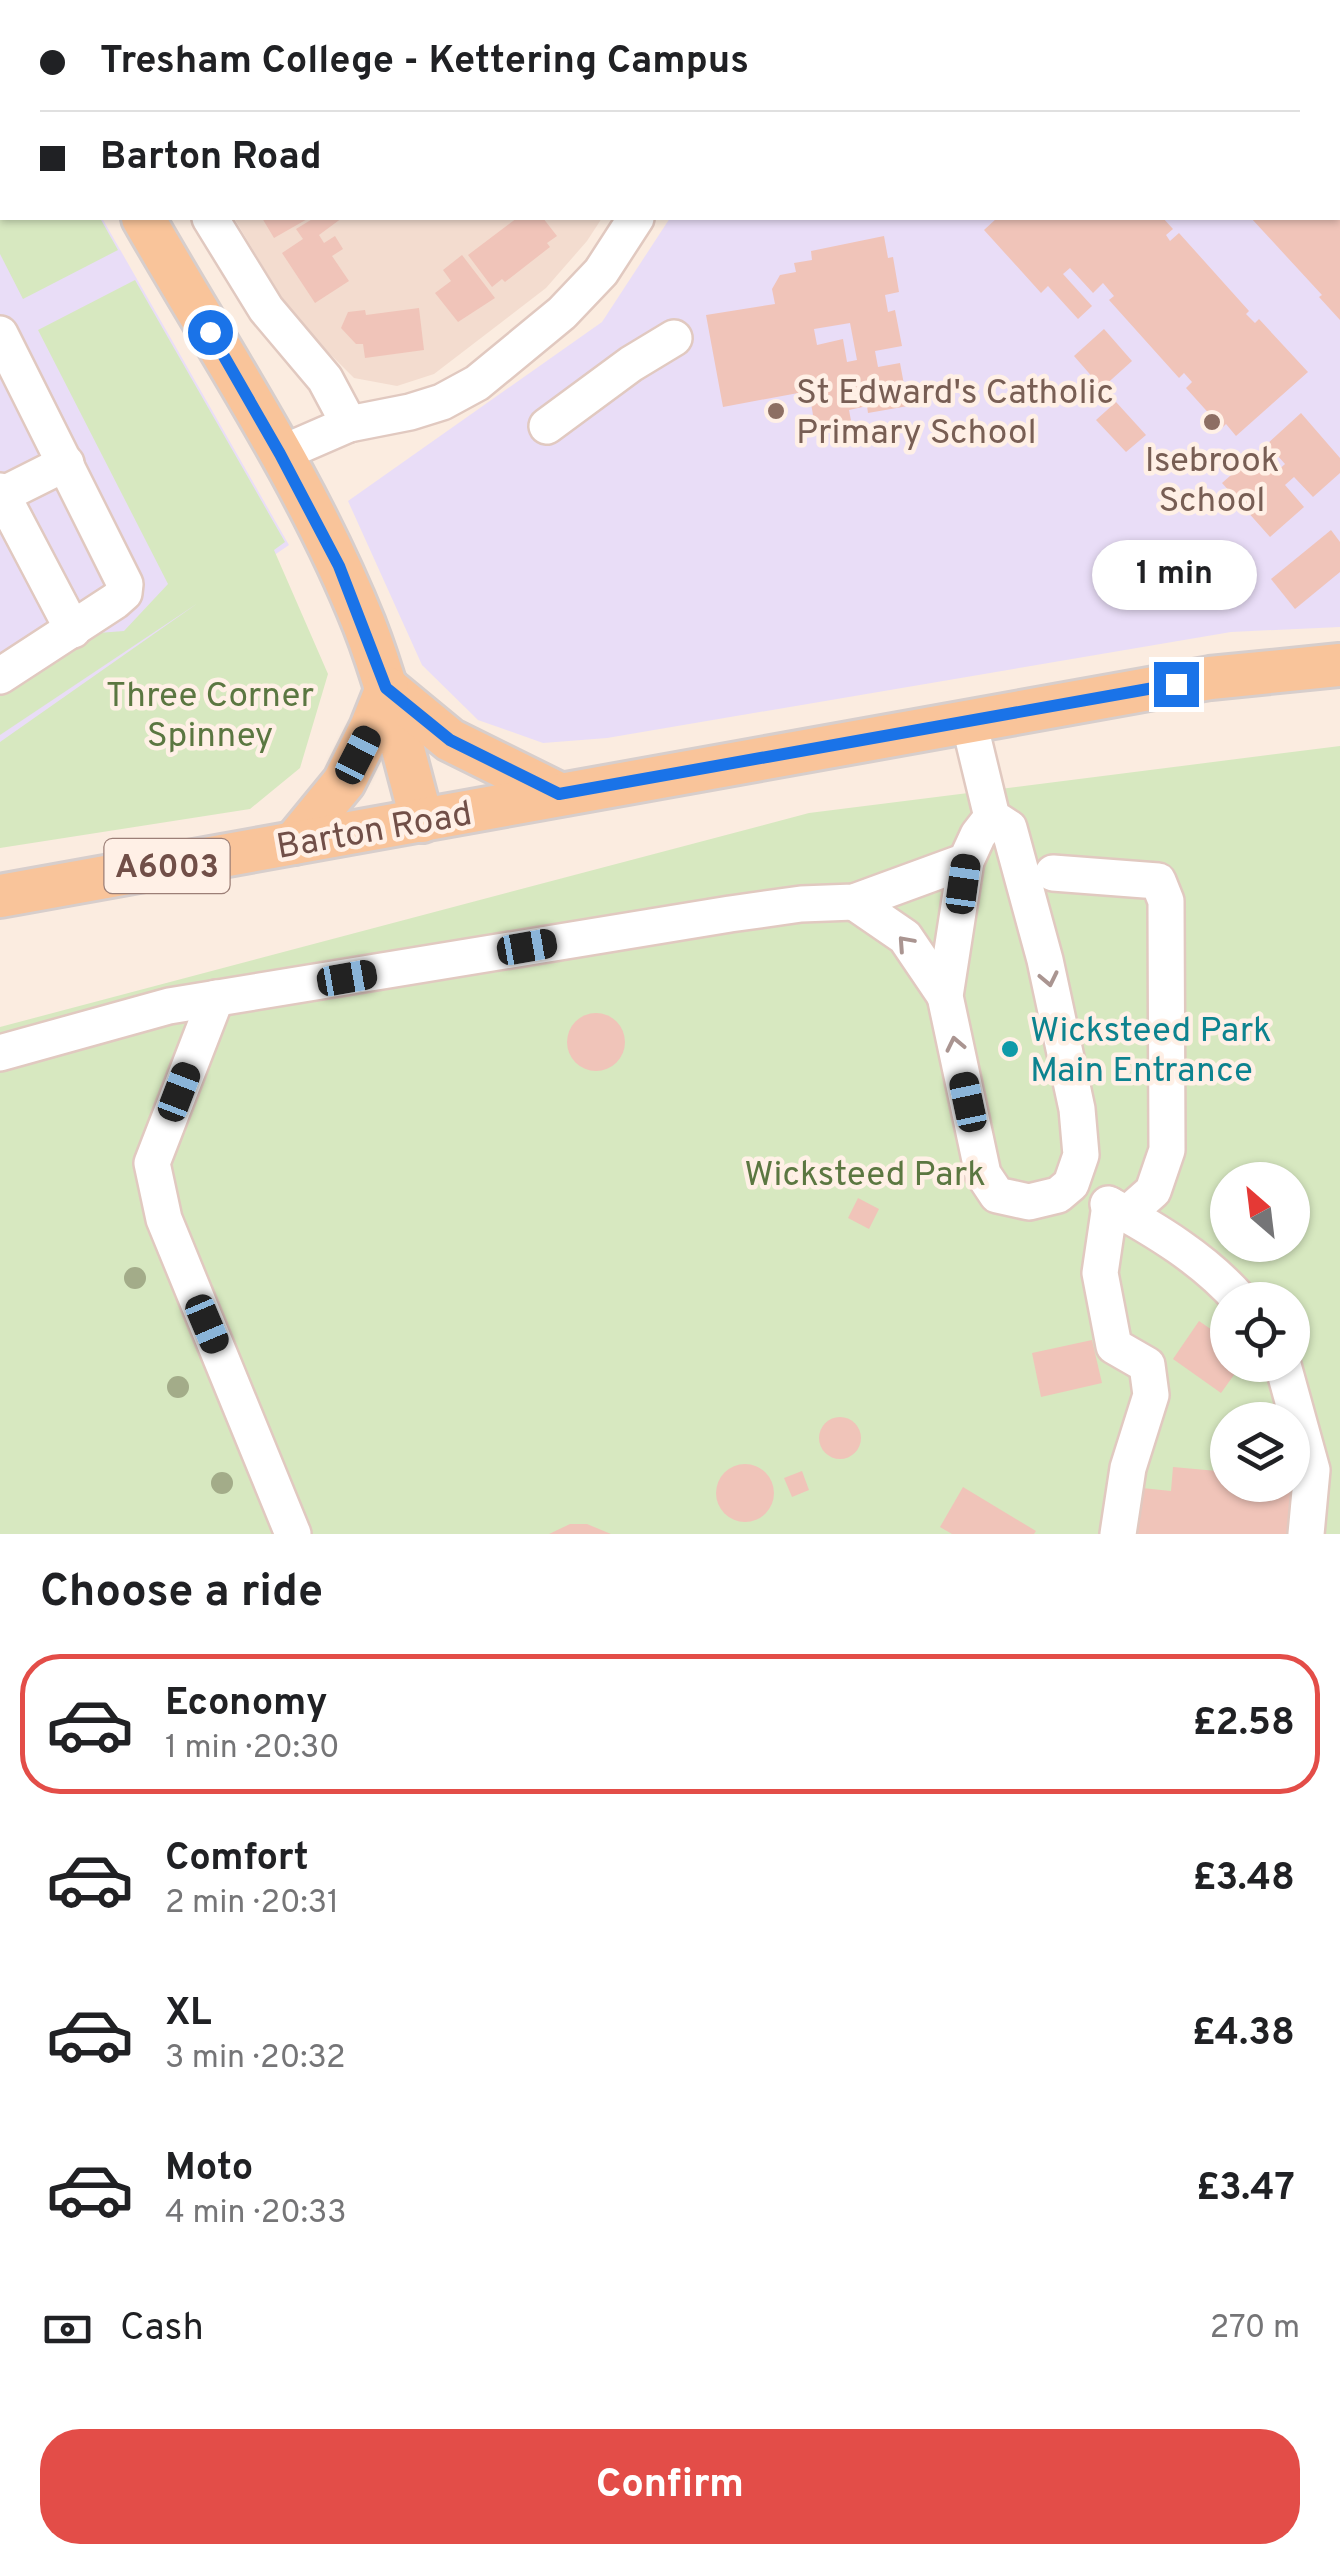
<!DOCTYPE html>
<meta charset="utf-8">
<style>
body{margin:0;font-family:Overpass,sans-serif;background:#f2f2f2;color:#202124;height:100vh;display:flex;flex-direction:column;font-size:38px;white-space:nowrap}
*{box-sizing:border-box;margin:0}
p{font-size:32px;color:#757577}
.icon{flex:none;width:55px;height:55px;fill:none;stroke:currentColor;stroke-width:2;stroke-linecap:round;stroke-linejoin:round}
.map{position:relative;height:1534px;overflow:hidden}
.sheet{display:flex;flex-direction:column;background:#fff;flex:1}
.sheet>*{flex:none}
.guide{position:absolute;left:0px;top:0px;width:1340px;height:220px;box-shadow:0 2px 8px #0004;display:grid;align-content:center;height:220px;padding:0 40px;background:#fff}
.needle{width:65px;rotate:332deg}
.tools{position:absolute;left:1210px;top:1162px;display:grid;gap:20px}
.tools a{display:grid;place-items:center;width:100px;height:100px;border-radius:50%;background:#fff;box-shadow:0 2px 8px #0004;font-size:50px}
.end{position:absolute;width:45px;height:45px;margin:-22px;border:12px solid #1a73e8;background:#fff;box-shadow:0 0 0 5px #fff}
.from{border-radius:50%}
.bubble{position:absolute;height:70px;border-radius:35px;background:#fff;box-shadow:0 2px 8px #0004;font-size:32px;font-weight:700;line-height:70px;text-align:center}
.car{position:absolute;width:30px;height:60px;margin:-30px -15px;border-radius:12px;box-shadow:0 0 8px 2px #0007;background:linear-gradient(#222 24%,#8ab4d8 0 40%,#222 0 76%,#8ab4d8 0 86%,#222 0)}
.guide b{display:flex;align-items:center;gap:35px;height:95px;font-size:38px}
.guide b+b{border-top:2px solid #e0e0e0}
.guide i{width:25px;height:25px;background:#202124}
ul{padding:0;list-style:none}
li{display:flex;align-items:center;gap:30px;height:140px;margin:0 20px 15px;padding:0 20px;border:5px solid transparent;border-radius:40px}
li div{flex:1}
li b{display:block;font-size:38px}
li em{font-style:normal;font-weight:700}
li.active{border-color:#e34d48}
li>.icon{width:90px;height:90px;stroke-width:1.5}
h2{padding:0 40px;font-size:45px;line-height:120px}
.pay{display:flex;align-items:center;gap:25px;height:110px;padding:0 40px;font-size:38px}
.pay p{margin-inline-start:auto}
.action{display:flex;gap:20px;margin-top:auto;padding:20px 40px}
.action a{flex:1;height:115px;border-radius:40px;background:#e34d48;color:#fff;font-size:40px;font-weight:700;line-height:115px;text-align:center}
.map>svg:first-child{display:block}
.residential{fill:#f3dccf}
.education{fill:#e9ddf7}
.green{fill:#d7e8c0;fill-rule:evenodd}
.building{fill:#f0c4b9;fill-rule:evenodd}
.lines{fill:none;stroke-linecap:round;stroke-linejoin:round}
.minor-casing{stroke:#e1c9c0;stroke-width:40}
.major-casing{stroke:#d7cecc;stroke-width:48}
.minor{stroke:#fff;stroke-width:35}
.major{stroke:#f9c49a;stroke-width:42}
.tree{fill:#a3ac89}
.oneway{stroke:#aa9591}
.route{stroke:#1a73e8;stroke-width:12}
.education-dot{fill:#8d6e63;stroke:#fff0e6;stroke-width:4}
.culture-dot{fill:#0f9aa8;stroke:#fff0e6;stroke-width:4}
.labels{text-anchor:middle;stroke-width:9;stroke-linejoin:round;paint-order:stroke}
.shield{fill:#fff0e6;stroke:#9c7f77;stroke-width:2.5}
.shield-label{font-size:32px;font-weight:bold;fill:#714f48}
.education-label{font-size:35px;fill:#785e54;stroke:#fff0e6;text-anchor:start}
.park-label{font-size:35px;fill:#5b7741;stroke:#fff0e6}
.street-label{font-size:35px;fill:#714f48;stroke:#fff0e6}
.culture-label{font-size:35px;fill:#0d838f;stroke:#fff0e6;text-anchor:start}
</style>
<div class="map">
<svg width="1340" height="1534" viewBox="0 0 1340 1534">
<rect width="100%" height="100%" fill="#fbece0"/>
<!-- residential -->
<g class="residential">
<polygon points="104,0 490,0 491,2 105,2"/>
<polygon points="234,218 602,218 587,241 546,288 434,374 397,386 354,378 312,336 280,295"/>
</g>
<!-- education -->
<g class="education">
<polygon points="802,0 1340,0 1340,627 1231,632 607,738 543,743 478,720 422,665 348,501 602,322 670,218 1338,218 1338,2 800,2"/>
<polygon points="0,89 2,218 102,218 289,545 0,744"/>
</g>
<!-- green -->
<g class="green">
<polygon points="0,87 2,87 2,218 100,218 118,250 23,299 0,254"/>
<polygon points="135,280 285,542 274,550 328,674 300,768 250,809 0,848 0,742 198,603 0,735 0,693 85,634 124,631 168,584 38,330"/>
<path d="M1340,746V1534H0V1027L809,813ZM1228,1180H1292V1245H1228ZM1228,1300H1292V1365H1228ZM1228,1420H1292V1485H1228Z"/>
</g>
<!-- building -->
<g class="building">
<polygon points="262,218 309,218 274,238"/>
<polygon points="314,218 342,218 319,235 324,243 335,236 343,249 332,256 349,281 315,303 282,253 303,239 296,229"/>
<polygon points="517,218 543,218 557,236 547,243 550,247 505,282 502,279 492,287 468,255"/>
<polygon points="997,218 1163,218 1173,229 1166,235 1170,241 1179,233 1249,311 1246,314 1255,323 1259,319 1308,372 1236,436 1226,424 1222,428 1186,388 1192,382 1184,373 1179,378 1109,300 1114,296 1103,283 1093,293 1070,268 1063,274 1092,306 1078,319 1048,286 1041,293 984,230"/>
<polygon points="1251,218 1340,218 1340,320 1319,297 1322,295"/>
<path d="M884,236L888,258L893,257L899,292L885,295L888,312L895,310L902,346L875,351L878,367L900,363L908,406L868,413L867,406L849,410L852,426L816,433L809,391L723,407L706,315L775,304L772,289L780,275L796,272L794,263L812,260L811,251ZM850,323L857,360L847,362L843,339L817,345L814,329Z"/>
<polygon points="462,255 495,298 458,322 435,293 451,281 443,270"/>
<polygon points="419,308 424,350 365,358 363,344 356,344 341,328 348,312 365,310 366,315"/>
<polygon points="1104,329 1132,361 1102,388 1074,356"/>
<polygon points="1116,402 1146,435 1126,452 1096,420"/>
<polygon points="1301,413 1340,458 1340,473 1313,497 1294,477 1285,485 1304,507 1270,537 1222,483 1256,453 1274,474 1285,464 1267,444"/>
<polygon points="1331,530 1340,542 1340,572 1295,609 1271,579"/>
<circle cx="596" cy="1042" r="29"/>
<polygon points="858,1198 879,1209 869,1229 848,1218"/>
<polygon points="1199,1321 1228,1341 1228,1365 1241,1365 1221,1393 1173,1359"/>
<polygon points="1092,1340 1102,1383 1041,1397 1032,1353"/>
<circle cx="840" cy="1438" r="21"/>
<circle cx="745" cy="1493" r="29"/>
<polygon points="1173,1467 1228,1472 1228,1485 1292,1485 1292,1472 1305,1474 1299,1534 1138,1534 1142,1488 1171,1491"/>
<polygon points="802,1471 809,1490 792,1497 784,1478"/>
<polygon points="963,1487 1036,1531 1034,1534 952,1534 940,1527"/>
<polygon points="570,1524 587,1524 611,1534 549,1534"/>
</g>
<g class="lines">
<!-- minor casing -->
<g class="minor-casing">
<g id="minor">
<polyline points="78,0 79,2"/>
<polyline points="514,0 516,2"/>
<polyline points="844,0 846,2"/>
<polyline points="977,0 979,2"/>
<polyline points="1037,0 1039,2"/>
<polyline points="767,2 769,0"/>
<polyline points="946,2 949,0"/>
<polyline points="1005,2 1008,0"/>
<polyline points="1071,2 1076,0"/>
<polyline points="0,60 2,59"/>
<polyline points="210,218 266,309 325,379 349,424"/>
<polyline points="0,334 125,584 124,593 115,601 0,676"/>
<polyline points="547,426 631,364 674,338"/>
<polyline points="280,454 349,424 410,412 442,402 477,383 562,313 601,272 636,218"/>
<polyline points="0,491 73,630"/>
<polyline points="0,496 66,463"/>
<polyline points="969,722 992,817 1009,828 1045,960 1077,1109 1081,1155 1071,1184 1058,1195 1029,1202 997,1195 983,1174 945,996 966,861 978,835 992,817"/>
<polyline points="1053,873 1158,881 1166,901 1167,1150 1153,1191 1127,1214"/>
<polyline points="854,902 905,937 945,996"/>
<polyline points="216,998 152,1163 164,1219 293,1534"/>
<polyline points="0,1053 169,1006 730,914 801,904 854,902 966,861"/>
<path d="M1108,1204C1156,1230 1204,1259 1240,1300"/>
<polyline points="1110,1205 1100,1273 1114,1346 1147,1365 1151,1395 1128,1468 1118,1534"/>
<polyline points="1283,1365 1312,1470 1306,1534"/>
</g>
</g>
<!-- major casing -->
<g class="major-casing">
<g id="major">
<polyline points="12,0 13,2"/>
<path d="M143,218C219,351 307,481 364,624C389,688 404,755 422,821"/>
<polyline points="387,688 450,740 559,794"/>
<polyline points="294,843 344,782 371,728 387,688"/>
<polyline points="0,896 1210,678 1340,665"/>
</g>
</g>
<!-- minor -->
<use href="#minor" class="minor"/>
<!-- major -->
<use href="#major" class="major"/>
</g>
<!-- trees -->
<g class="tree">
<circle cx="135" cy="1278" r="11"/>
<circle cx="178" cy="1387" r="11"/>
<circle cx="222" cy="1483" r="11"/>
</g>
<!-- one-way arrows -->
<defs><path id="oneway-chevron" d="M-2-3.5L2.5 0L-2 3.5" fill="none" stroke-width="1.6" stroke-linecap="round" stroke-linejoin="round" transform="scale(2.5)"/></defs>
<g class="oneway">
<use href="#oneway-chevron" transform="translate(905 943) rotate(-132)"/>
<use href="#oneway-chevron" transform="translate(1049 979) rotate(78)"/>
<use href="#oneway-chevron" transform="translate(955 1044) rotate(-102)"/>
</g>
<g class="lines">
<!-- route -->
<polyline class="route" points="210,332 280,454 339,566 386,688 450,740 559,794 1176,684"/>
</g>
<!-- markers -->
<g class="education-dot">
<circle cx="776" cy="411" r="10"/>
<circle cx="1212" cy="422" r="10"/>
</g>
<circle class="culture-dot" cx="1010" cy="1049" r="10"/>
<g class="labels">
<!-- shield labels -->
<rect class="shield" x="104.5" y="839" width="125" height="54" rx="8"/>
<g class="shield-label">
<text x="167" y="877">A6003</text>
</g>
<!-- education labels -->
<g class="education-label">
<text x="796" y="403">St Edward's Catholic<tspan x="796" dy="40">Primary School</tspan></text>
<text x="1212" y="471" text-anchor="middle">Isebrook<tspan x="1212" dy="40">School</tspan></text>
</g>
<!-- park labels -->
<g class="park-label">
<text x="210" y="706">Three Corner<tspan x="210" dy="40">Spinney</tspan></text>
<text x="865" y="1185">Wicksteed Park</text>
</g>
<!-- street labels -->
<g class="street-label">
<text transform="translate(374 829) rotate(-10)" y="12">Barton Road</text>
</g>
<!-- culture labels -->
<g class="culture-label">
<text x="1030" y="1041">Wicksteed Park<tspan x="1030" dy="40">Main Entrance</tspan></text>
</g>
</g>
</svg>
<div class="tools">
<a><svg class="needle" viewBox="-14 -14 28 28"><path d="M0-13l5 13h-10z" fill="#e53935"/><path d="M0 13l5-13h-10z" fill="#757577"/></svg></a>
<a><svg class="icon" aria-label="locate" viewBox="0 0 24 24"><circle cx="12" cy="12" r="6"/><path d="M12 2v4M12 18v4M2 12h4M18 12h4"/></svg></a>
<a><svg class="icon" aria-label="layers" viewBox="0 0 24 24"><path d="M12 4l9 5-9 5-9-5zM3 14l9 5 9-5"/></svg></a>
</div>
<i class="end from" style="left:210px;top:332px"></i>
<i class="end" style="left:1176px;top:684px"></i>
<div class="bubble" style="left:1092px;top:540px;width:165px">1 min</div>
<i class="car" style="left:358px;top:755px;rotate:27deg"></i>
<i class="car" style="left:963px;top:884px;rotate:8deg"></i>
<i class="car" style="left:527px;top:947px;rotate:80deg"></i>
<i class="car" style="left:347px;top:978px;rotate:80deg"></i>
<i class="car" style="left:179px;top:1092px;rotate:21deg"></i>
<i class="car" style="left:968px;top:1102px;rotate:348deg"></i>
<i class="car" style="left:207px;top:1324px;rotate:157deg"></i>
<div class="guide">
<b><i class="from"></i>Tresham College - Kettering Campus</b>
<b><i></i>Barton Road</b>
</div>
</div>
<section class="sheet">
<h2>Choose a ride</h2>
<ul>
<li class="active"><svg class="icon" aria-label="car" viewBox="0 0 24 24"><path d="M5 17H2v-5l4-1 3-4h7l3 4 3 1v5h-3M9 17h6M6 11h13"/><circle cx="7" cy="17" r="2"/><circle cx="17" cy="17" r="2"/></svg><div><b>Economy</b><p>1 min · 20:30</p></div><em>£2.58</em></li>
<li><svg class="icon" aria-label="car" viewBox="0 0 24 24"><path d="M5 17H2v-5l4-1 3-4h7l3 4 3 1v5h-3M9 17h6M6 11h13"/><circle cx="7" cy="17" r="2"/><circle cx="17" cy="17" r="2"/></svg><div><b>Comfort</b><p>2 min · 20:31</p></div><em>£3.48</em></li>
<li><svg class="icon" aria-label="car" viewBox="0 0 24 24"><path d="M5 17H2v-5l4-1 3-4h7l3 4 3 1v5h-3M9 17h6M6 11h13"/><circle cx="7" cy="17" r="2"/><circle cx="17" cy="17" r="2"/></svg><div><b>XL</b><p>3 min · 20:32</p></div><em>£4.38</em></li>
<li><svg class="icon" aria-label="car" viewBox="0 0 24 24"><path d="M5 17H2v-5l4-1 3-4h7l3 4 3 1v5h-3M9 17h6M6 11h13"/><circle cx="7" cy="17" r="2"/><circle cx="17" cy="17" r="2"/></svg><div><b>Moto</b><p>4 min · 20:33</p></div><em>£3.47</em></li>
</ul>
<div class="pay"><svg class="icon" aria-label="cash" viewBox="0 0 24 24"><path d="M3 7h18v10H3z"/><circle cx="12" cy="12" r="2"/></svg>Cash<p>270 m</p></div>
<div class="action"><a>Confirm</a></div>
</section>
